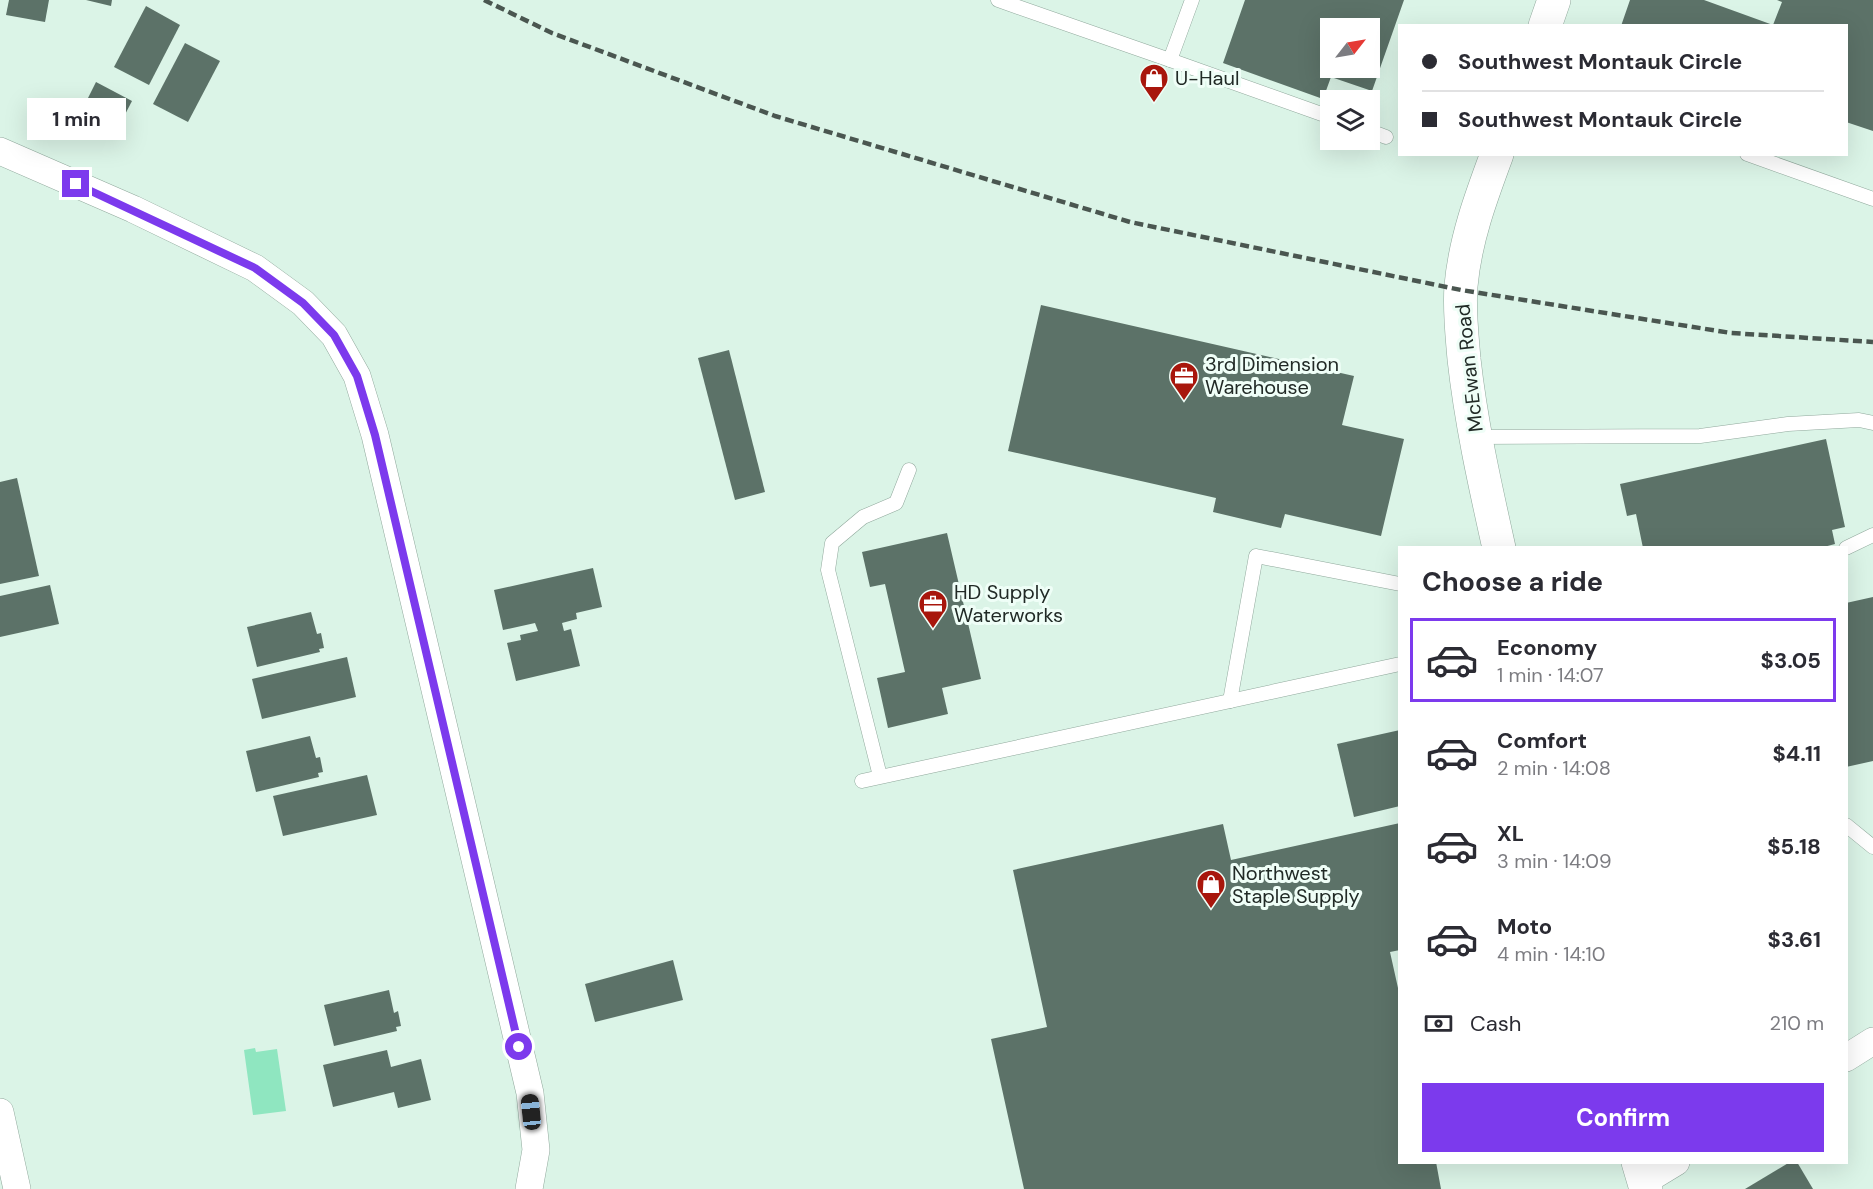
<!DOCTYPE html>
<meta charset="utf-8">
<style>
body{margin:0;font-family:"DM Sans",sans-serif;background:#f7f7f7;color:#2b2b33;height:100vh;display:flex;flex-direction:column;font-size:22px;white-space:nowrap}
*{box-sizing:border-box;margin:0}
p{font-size:20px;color:#7c7c81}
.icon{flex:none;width:33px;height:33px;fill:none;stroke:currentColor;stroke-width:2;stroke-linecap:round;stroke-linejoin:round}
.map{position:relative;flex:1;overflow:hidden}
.panel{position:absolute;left:1398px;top:546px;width:450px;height:618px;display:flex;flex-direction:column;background:#fff;border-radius:0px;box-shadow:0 6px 24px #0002}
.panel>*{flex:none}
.hud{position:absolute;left:1398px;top:24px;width:450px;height:132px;border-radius:0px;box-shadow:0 6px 24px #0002;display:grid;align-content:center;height:132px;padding:0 24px;background:#fff}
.needle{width:39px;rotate:59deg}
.fabs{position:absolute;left:1320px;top:18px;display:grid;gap:12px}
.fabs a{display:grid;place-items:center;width:60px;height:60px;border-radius:0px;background:#fff;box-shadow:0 6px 24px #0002;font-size:30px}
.end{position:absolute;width:27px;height:27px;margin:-14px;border:8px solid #7c3aed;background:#fff;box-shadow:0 0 0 3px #fff}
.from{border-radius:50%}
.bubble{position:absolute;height:42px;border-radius:0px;background:#fff;box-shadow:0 6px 24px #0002;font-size:20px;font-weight:700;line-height:42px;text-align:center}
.car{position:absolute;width:18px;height:36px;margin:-18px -9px;border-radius:8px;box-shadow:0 0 4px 2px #0007;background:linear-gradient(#222 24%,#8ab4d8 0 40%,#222 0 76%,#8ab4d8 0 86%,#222 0)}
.hud b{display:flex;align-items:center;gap:21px;height:57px;font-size:22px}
.hud b+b{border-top:2px solid #e1e1e2}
.hud i{width:15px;height:15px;background:#2b2b33}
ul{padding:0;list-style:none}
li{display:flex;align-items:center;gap:18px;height:84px;margin:0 12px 9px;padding:0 12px;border:3px solid transparent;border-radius:0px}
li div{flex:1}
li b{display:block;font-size:22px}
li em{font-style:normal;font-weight:700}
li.current{border-color:#7c3aed}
li>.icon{width:54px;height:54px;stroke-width:1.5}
h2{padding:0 24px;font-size:27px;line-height:72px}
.pay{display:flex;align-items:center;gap:15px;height:66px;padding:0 24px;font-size:22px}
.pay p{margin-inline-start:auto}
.action{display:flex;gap:12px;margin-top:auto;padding:12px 24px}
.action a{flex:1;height:69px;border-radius:0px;background:#7c3aed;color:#fff;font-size:24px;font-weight:700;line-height:69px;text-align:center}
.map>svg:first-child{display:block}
.water{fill:#8fe6c0}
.building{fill:#5c7268;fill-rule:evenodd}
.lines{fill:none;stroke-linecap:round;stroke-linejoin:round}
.service-casing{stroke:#90a89c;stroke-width:15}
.minor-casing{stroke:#90a89c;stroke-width:28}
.tertiary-casing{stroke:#90a89c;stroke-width:34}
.service{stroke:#fff;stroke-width:14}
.minor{stroke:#fff;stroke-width:27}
.tertiary{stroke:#fff;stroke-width:33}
.rail{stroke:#4a5650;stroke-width:4.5;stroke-dasharray:9 4.5;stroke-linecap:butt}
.route{stroke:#7c3aed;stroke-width:8}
.labels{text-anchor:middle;stroke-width:6;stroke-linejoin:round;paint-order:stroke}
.poi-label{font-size:20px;fill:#212a26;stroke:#effef7;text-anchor:start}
.street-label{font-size:20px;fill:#212a26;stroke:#effef7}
</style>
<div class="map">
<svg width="1873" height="1189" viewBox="0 0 1873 1189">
<rect width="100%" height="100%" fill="#dbf4e7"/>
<!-- water -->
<polygon class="water" points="255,1048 256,1052 277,1049 286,1111 253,1115 244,1050"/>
<!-- building -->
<g class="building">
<polygon points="9,0 49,0 45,22 6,15"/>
<polygon points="86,0 112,0 111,6"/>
<path d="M1245,0H1404L1372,91L1331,77L1323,99L1223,63ZM1330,28H1370V68H1330Z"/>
<polygon points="1630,0 1704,0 1773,25 1782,2 1777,0 1873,0 1873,131 1846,122 1846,26 1621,26"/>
<polygon points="146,6 180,25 149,85 114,67"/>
<polygon points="185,43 220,61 188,122 153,104"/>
<polygon points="96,82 132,101 118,128 82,110"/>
<polygon points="1041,305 1354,376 1342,425 1404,439 1381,536 1285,514 1281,528 1213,512 1216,498 1008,451"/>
<polygon points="729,350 765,492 735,500 698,358"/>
<polygon points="1826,439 1845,527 1832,530 1835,544 1820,548 1643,548 1636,514 1627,516 1620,484"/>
<polygon points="17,478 39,576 0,584 0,482"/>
<polygon points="947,533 981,679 942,688 948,714 888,728 877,678 905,672 885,584 870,587 862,552"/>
<polygon points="593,568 602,607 576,613 577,619 562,623 564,631 571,629 580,666 516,681 507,643 521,640 520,635 538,631 535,623 503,630 494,590"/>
<polygon points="50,585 59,624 0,637 0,596"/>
<polygon points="1873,597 1873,761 1846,767 1846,603"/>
<polygon points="311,612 317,634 321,633 324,648 319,649 320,652 257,667 247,627"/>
<polygon points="347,657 356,697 262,719 252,679"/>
<polygon points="1400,730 1400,806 1354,817 1337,744"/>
<polygon points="310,736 316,758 320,757 323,772 318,773 319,777 256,792 246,751"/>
<polygon points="367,775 377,815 283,836 273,796"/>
<polygon points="1400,823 1400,950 1390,952 1400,997 1400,1162 1436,1162 1441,1189 1024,1189 991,1039 1047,1027 1013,870 1223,824 1231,860"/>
<polygon points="673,960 683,1000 595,1022 585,984"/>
<polygon points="389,990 394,1013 398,1011 401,1026 396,1027 397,1031 334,1046 324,1005"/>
<polygon points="387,1050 391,1067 421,1059 431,1100 398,1108 394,1092 333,1107 323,1065"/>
<polygon points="1790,1162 1797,1162 1813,1189 1745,1189"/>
</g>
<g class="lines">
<!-- service casing -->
<g class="service-casing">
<g id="service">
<polyline points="998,0 1170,60 1192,0"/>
<polyline points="1170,60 1330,117"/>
<polyline points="1370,131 1386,137"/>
<polyline points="1747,154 1873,199"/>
<polyline points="1476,437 1700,436 1788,424 1859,420 1873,423"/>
<polyline points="1846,548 1873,535"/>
<polyline points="1230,701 1256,556 1400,584"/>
<polyline points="880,776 828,570 832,543 863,517 896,503 909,470"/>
<polyline points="862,781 1400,664"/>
<polyline points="1846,825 1873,847"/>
</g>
</g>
<!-- minor casing -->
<g class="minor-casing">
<g id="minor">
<polyline points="0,151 133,209 255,268 303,303 334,335 357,376 375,435 530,1093 536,1150 529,1189"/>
<polyline points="1846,1058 1873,1041"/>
<polyline points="0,1112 17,1189"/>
<polyline points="1643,1182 1676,1162"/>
</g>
</g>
<!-- tertiary casing -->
<g class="tertiary-casing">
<g id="tertiary">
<polyline points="1545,26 1554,0"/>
<path d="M1497,154C1481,197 1465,240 1461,286C1459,310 1462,335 1464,359C1471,423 1485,485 1499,548"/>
<polyline points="1638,1162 1646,1189"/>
</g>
</g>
<!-- service -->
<use href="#service" class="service"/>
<!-- minor -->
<use href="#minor" class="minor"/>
<!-- tertiary -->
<use href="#tertiary" class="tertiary"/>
<!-- rail -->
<polyline class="rail" points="484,0 552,33 775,116 1130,222 1461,290 1731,333 1873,342"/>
</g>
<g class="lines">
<!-- route -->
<polyline class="route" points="76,184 255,268 303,303 334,335 357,376 375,435 519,1047"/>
</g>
<!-- icons -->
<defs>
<g id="shop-pin" transform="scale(1.5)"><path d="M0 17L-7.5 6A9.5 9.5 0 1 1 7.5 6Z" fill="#a8160c" stroke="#effef7"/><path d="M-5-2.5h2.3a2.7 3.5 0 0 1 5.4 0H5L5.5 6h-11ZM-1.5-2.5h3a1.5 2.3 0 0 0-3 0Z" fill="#fff"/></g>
<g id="office-pin" transform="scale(1.5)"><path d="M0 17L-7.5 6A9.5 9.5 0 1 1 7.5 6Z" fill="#a8160c" stroke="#effef7"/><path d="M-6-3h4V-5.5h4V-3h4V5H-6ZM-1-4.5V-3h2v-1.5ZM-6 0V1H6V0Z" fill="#fff"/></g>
</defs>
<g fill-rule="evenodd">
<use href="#shop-pin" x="1154" y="78"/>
<use href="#office-pin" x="1184" y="376"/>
<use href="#office-pin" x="933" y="604"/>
<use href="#shop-pin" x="1211" y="884"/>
</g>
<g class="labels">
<!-- poi labels -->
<g class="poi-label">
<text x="1175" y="85">U-Haul</text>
<text x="1205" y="371">3rd Dimension<tspan x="1205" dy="23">Warehouse</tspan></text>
<text x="954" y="599">HD Supply<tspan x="954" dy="23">Waterworks</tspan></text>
<text x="1232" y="880">Northwest<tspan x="1232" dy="23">Staple Supply</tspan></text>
</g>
<!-- street labels -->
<g class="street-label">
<text transform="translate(1469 368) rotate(-96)" y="7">McEwan Road</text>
</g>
</g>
</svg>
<div class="fabs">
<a><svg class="needle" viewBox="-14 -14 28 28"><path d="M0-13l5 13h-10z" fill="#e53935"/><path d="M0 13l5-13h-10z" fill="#7c7c81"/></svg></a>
<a><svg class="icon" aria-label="layers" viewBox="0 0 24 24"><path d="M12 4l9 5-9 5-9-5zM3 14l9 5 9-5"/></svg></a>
</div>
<i class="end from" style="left:519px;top:1047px"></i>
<i class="end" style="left:76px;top:184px"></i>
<div class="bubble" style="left:27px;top:98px;width:99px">1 min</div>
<i class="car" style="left:531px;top:1112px;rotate:354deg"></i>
<div class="hud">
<b><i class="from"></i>Southwest Montauk Circle</b>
<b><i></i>Southwest Montauk Circle</b>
</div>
<section class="panel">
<h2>Choose a ride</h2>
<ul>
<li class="current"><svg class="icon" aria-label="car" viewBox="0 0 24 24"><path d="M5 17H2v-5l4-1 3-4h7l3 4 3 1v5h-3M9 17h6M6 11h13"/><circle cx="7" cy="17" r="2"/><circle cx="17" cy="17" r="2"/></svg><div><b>Economy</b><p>1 min · 14:07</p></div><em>$3.05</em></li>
<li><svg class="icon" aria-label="car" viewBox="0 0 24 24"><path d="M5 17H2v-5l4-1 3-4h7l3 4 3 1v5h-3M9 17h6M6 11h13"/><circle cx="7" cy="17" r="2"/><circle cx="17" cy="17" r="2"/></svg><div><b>Comfort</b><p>2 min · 14:08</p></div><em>$4.11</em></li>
<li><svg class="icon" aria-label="car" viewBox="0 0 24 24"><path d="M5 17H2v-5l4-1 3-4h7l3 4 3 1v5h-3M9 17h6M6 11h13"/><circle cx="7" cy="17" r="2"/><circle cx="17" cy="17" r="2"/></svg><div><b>XL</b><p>3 min · 14:09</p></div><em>$5.18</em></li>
<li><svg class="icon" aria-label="car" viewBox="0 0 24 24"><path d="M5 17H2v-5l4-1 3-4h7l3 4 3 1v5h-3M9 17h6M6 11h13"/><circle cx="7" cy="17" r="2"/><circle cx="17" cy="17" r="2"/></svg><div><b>Moto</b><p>4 min · 14:10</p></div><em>$3.61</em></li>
</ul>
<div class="pay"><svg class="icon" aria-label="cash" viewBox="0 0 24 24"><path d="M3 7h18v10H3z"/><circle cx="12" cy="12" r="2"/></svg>Cash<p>210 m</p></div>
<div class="action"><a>Confirm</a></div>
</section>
</div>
